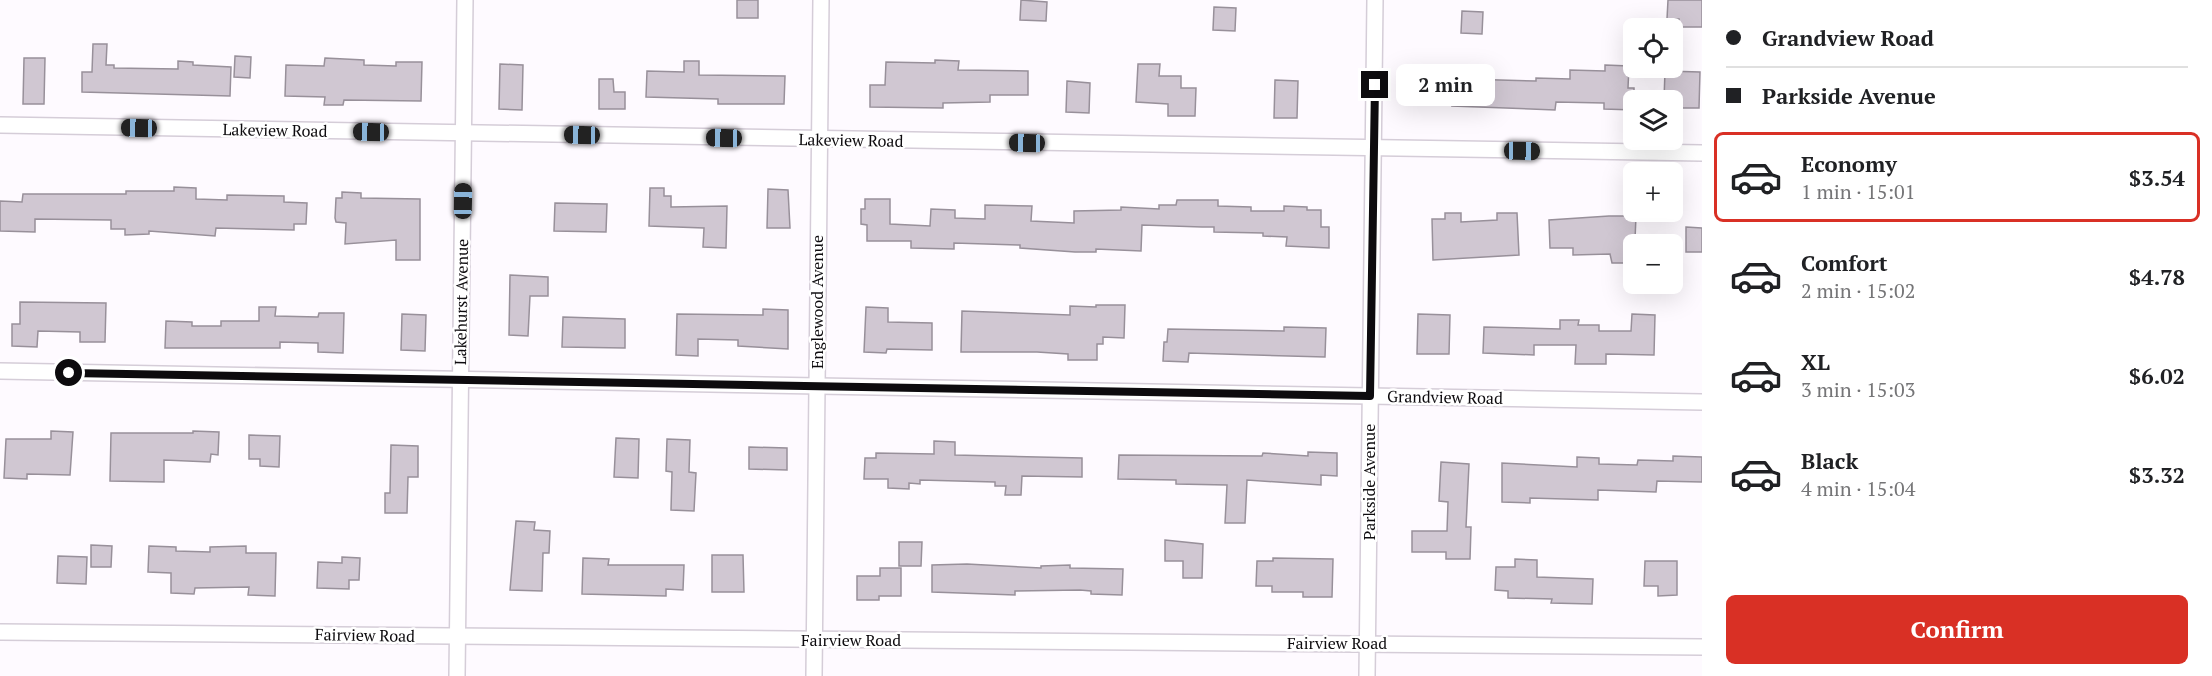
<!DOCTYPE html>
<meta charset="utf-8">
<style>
body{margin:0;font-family:"PT Serif",serif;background:#f6f6f6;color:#202124;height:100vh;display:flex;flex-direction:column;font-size:22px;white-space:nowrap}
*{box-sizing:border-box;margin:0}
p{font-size:20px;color:#757577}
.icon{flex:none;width:33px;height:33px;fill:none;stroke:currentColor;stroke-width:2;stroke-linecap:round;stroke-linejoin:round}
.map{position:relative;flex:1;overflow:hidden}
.drawer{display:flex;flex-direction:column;background:#fff;width:510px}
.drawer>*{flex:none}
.top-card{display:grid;align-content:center;height:132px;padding:0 24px;background:#fff}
.controls{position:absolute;left:1623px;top:18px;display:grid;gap:12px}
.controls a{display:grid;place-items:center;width:60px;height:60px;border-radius:9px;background:#fff;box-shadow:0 6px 24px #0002;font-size:30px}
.end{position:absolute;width:27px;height:27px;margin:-14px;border:8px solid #0d0b0e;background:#fff;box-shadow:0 0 0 3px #fff}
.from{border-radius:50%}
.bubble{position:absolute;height:42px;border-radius:9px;background:#fff;box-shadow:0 6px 24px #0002;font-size:20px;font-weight:700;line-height:42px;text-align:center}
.car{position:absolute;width:18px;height:36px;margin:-18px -9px;border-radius:8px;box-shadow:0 0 4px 2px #0007;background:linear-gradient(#222 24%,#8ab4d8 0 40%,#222 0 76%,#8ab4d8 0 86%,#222 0)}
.top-card b{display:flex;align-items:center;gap:21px;height:57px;font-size:22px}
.top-card b+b{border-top:2px solid #e0e0e0}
.top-card i{width:15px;height:15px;background:#202124}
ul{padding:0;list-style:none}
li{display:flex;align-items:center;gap:18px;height:90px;margin:0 12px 9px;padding:0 12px;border:3px solid transparent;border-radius:9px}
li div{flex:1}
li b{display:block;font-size:22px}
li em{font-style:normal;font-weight:700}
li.active{border-color:#d93025}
li>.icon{width:54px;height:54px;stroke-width:1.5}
.cta{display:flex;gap:12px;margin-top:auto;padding:12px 24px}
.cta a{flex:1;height:69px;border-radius:9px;background:#d93025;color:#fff;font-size:24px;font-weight:700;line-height:69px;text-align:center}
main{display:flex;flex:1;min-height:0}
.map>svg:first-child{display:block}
.building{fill:#d0c7d2;stroke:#98909a;stroke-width:1.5}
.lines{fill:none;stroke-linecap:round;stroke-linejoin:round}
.street-casing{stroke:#d5cdd8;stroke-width:18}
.street{stroke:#fff;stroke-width:15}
.route{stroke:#0d0b0e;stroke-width:8}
.labels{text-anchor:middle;stroke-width:5;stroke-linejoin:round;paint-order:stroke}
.street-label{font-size:16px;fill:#0d0b0e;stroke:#fff}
</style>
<main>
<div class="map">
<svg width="1702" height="676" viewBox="0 0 1702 676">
<rect width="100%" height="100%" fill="#fefaff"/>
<!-- building -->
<g class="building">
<rect x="737" y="0" width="21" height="18"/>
<polygon points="1021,0 1047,2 1046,21 1020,20"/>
<polygon points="1668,0 1702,0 1702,27 1679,27 1679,19 1667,19"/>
<polygon points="1214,7 1236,8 1235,31 1213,30"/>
<polygon points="1462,11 1483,12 1482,34 1461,33"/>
<polygon points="93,44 107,44 106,65 114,65 114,68 178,69 178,61 193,62 193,65 231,67 230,96 82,92 82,72 92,72"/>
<polygon points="235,56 251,57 250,78 234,77"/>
<polygon points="24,58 45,58 44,104 23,104"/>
<polygon points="325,58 364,60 364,65 396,66 396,62 422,62 421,101 344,100 343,105 324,105 325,97 285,96 286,65 324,66"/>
<polygon points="935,60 959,61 958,70 1028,71 1028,95 990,95 990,102 943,103 943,108 870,107 870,85 885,85 886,62 935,63"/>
<polygon points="684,61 699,61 699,75 785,76 784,104 718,104 718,99 646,97 647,71 684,72"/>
<polygon points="500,64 523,65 522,110 499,109"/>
<polygon points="1138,64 1160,64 1159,76 1181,76 1181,88 1196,88 1195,116 1168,116 1168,104 1136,102"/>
<polygon points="1605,65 1629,66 1628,88 1634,88 1634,110 1604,109 1604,103 1556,102 1555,110 1452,106 1453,102 1425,103 1425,75 1441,75 1441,66 1465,66 1465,79 1536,81 1536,78 1570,79 1570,70 1605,71"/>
<polygon points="1665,71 1700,72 1699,108 1672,108 1672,100 1664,100"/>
<polygon points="599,79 613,79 614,92 625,92 625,109 599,109"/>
<polygon points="1275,80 1298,81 1297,118 1274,118"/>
<polygon points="1067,81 1090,83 1089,113 1066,112"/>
<polygon points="174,187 196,188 196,199 227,200 227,195 284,196 284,202 307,203 306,224 294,224 294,230 216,228 215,236 149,231 149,234 125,235 125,229 111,229 111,220 35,219 35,232 0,231 0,201 22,202 23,194 126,194 126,191 174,191"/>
<polygon points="650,188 664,188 664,196 671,196 671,207 727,206 726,248 703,247 704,228 649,226"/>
<polygon points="768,189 788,190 790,228 767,228"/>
<polygon points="342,192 361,193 361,198 420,199 420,260 396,260 396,240 345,244 346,223 336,222 335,218 336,198 342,198"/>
<polygon points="865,199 890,199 890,224 930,226 931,209 955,210 955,218 985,219 985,205 1032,206 1031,221 1074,223 1074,211 1121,210 1121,207 1159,209 1159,205 1176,205 1177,200 1218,200 1218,206 1251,207 1251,211 1284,211 1284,206 1307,207 1307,210 1321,210 1321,227 1329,227 1329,248 1286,246 1287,237 1263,236 1263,233 1214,232 1214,227 1202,227 1142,225 1141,251 1096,249 1096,252 1075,252 1020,248 1020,245 954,243 954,249 911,248 911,241 867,241 867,225 861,224 861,209 865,209"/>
<polygon points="555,203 607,204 606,232 554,231"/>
<polygon points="1445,213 1461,213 1461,222 1497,220 1497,213 1517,213 1519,255 1433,260 1432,219 1445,219"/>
<polygon points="1609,216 1636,216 1634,263 1612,263 1610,254 1573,255 1573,248 1550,248 1549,220"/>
<polygon points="1686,227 1702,228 1702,252 1686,252"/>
<polygon points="510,275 548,277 548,296 530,296 528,336 509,335"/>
<polygon points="20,302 106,303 105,342 80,342 80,332 38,331 37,347 12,346 12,324 20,324"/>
<polygon points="1096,305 1125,305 1124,338 1103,337 1103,344 1097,344 1097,360 1068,360 1068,354 1037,352 961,352 962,311 1070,315 1070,306 1096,307"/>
<polygon points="259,307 276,307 275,316 318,317 319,313 344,313 343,353 318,352 318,343 280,342 280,348 165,348 166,321 192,322 192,326 221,326 221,321 259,321"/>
<polygon points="866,307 888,308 888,322 932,323 932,350 887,349 886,353 864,352"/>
<polygon points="763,309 788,310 788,349 738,346 738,340 698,339 698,356 676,355 677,314 763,315"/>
<polygon points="402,314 426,315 425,351 401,350"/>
<polygon points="1418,314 1450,315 1449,354 1417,354"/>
<polygon points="1632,314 1655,315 1654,355 1606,354 1606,364 1575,364 1576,345 1534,345 1534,355 1483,353 1484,327 1560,329 1560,320 1579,320 1578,325 1599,325 1599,331 1631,331"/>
<polygon points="563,317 625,319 625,348 562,347"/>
<polygon points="1284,327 1326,328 1325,357 1189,353 1188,362 1163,361 1164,342 1167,342 1168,329 1284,331"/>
<polygon points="51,431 73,432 70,475 27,474 27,479 4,478 6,439 51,439"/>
<polygon points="193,431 219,432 218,455 211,454 210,462 164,460 164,482 110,481 111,433 193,433"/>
<polygon points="249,435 280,436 279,467 260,466 260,459 249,459"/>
<polygon points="616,438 639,439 638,478 614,477"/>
<polygon points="667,439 690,440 689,472 696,473 694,511 671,510 672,472 666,471"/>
<polygon points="934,441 955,442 955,455 1082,458 1082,477 1022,476 1021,495 1005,495 1006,486 995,486 995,482 920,480 920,484 909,483 909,489 888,488 888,479 864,479 865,458 876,458 876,453 934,454"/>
<polygon points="391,445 418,446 418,477 408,477 407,513 385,513 385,493 390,493"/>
<polygon points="749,447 787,448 787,470 749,469"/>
<polygon points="1308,452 1337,453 1337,476 1321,475 1321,485 1247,480 1245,523 1225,523 1227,485 1176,484 1176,480 1118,479 1119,455 1262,456 1263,453 1308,456"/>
<polygon points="1673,456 1702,457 1702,482 1657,481 1656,492 1598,490 1598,500 1530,498 1530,503 1502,502 1502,463 1577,467 1577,457 1599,458 1599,464 1637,465 1638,460 1673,461"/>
<polygon points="1441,462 1469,464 1466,527 1471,527 1470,559 1446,559 1446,552 1412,552 1412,531 1447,531 1448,502 1439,501"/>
<polygon points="516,521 535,522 534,530 550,531 549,553 543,553 542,591 510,590"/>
<polygon points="1165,540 1203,544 1202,578 1183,578 1183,561 1165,561"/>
<polygon points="899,542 922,542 921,566 899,566"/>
<polygon points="91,545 112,546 111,567 91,567"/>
<polygon points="149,546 176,547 176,551 210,552 210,547 246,546 246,553 276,553 275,596 248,595 249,587 195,588 194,594 171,593 171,573 148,572"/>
<polygon points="712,555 743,555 744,592 712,592"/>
<polygon points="58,556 87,557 86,584 57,583"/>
<polygon points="342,557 360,558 359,580 349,580 349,589 317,588 318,562 342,563"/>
<polygon points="583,558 609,559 608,565 684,565 683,590 666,589 666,596 582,594"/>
<polygon points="1273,558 1333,559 1332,597 1303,597 1303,592 1272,592 1272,586 1256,586 1257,561 1273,561"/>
<polygon points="1515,559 1537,560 1537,577 1593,579 1592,604 1551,603 1552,599 1508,598 1508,591 1495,590 1496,567 1515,567"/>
<polygon points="1645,561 1677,561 1677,595 1658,596 1658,586 1644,586"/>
<polygon points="967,564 1041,568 1041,566 1070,565 1070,568 1123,569 1122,595 1091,594 1091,591 1080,590 1015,591 1015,595 932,592 932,565"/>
<polygon points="880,568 901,568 901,596 879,596 879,600 857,600 857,576 880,576"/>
</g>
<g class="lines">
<!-- street casing -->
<g class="street-casing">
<g id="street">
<polyline points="0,125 1702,153"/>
<polyline points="0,371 1702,402"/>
<polyline points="0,632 1702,647"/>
<polyline points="457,676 465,0"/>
<polyline points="814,676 821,0"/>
<polyline points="1367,676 1375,0"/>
</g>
</g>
<!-- street -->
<use href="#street" class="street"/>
</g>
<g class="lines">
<!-- route -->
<polyline class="route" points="69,373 1370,396 1375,85"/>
</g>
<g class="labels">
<!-- street labels -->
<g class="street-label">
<text transform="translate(275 130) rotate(1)" y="6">Lakeview Road</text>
<text transform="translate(851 140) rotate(1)" y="6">Lakeview Road</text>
<text transform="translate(461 302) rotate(-89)" y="6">Lakehurst Avenue</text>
<text transform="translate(817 302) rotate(-90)" y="6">Englewood Avenue</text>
<text transform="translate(1445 397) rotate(1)" y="6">Grandview Road</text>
<text transform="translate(1369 482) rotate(-90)" y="6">Parkside Avenue</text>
<text transform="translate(365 635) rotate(1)" y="6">Fairview Road</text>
<text x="851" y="646">Fairview Road</text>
<text x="1337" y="649">Fairview Road</text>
</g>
</g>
</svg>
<div class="controls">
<a><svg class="icon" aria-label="locate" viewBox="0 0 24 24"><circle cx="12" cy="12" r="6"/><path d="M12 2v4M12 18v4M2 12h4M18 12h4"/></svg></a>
<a><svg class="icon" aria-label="layers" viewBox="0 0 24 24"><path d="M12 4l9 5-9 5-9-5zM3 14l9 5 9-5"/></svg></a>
<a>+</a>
<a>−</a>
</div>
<i class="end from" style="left:69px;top:373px"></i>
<i class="end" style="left:1375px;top:85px"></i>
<div class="bubble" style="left:1396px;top:64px;width:99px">2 min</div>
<i class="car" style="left:139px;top:128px;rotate:271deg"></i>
<i class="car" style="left:371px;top:132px;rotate:271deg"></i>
<i class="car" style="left:582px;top:135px;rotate:271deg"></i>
<i class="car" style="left:724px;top:138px;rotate:271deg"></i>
<i class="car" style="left:1027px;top:143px;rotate:271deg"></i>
<i class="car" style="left:1522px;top:151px;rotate:91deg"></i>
<i class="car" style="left:463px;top:201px;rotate:1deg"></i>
</div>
<section class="drawer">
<div class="top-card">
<b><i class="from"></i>Grandview Road</b>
<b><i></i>Parkside Avenue</b>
</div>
<ul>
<li class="active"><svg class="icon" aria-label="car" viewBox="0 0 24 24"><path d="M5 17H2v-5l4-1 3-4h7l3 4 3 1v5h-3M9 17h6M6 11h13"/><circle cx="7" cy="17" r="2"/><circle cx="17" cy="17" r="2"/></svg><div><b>Economy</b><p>1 min · 15:01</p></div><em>$3.54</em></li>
<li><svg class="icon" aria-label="car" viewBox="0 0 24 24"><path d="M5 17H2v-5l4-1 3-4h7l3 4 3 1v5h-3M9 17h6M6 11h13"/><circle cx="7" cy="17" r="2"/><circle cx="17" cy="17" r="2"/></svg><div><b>Comfort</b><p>2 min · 15:02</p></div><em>$4.78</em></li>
<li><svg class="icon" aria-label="car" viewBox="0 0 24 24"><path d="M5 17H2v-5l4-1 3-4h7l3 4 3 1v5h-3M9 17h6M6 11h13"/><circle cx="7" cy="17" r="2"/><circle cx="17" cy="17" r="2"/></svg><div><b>XL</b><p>3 min · 15:03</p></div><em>$6.02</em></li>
<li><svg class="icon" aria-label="car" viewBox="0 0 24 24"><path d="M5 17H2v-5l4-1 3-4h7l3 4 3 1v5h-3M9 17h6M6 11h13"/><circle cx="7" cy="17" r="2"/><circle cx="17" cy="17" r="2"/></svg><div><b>Black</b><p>4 min · 15:04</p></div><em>$3.32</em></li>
</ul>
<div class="cta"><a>Confirm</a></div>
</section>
</main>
